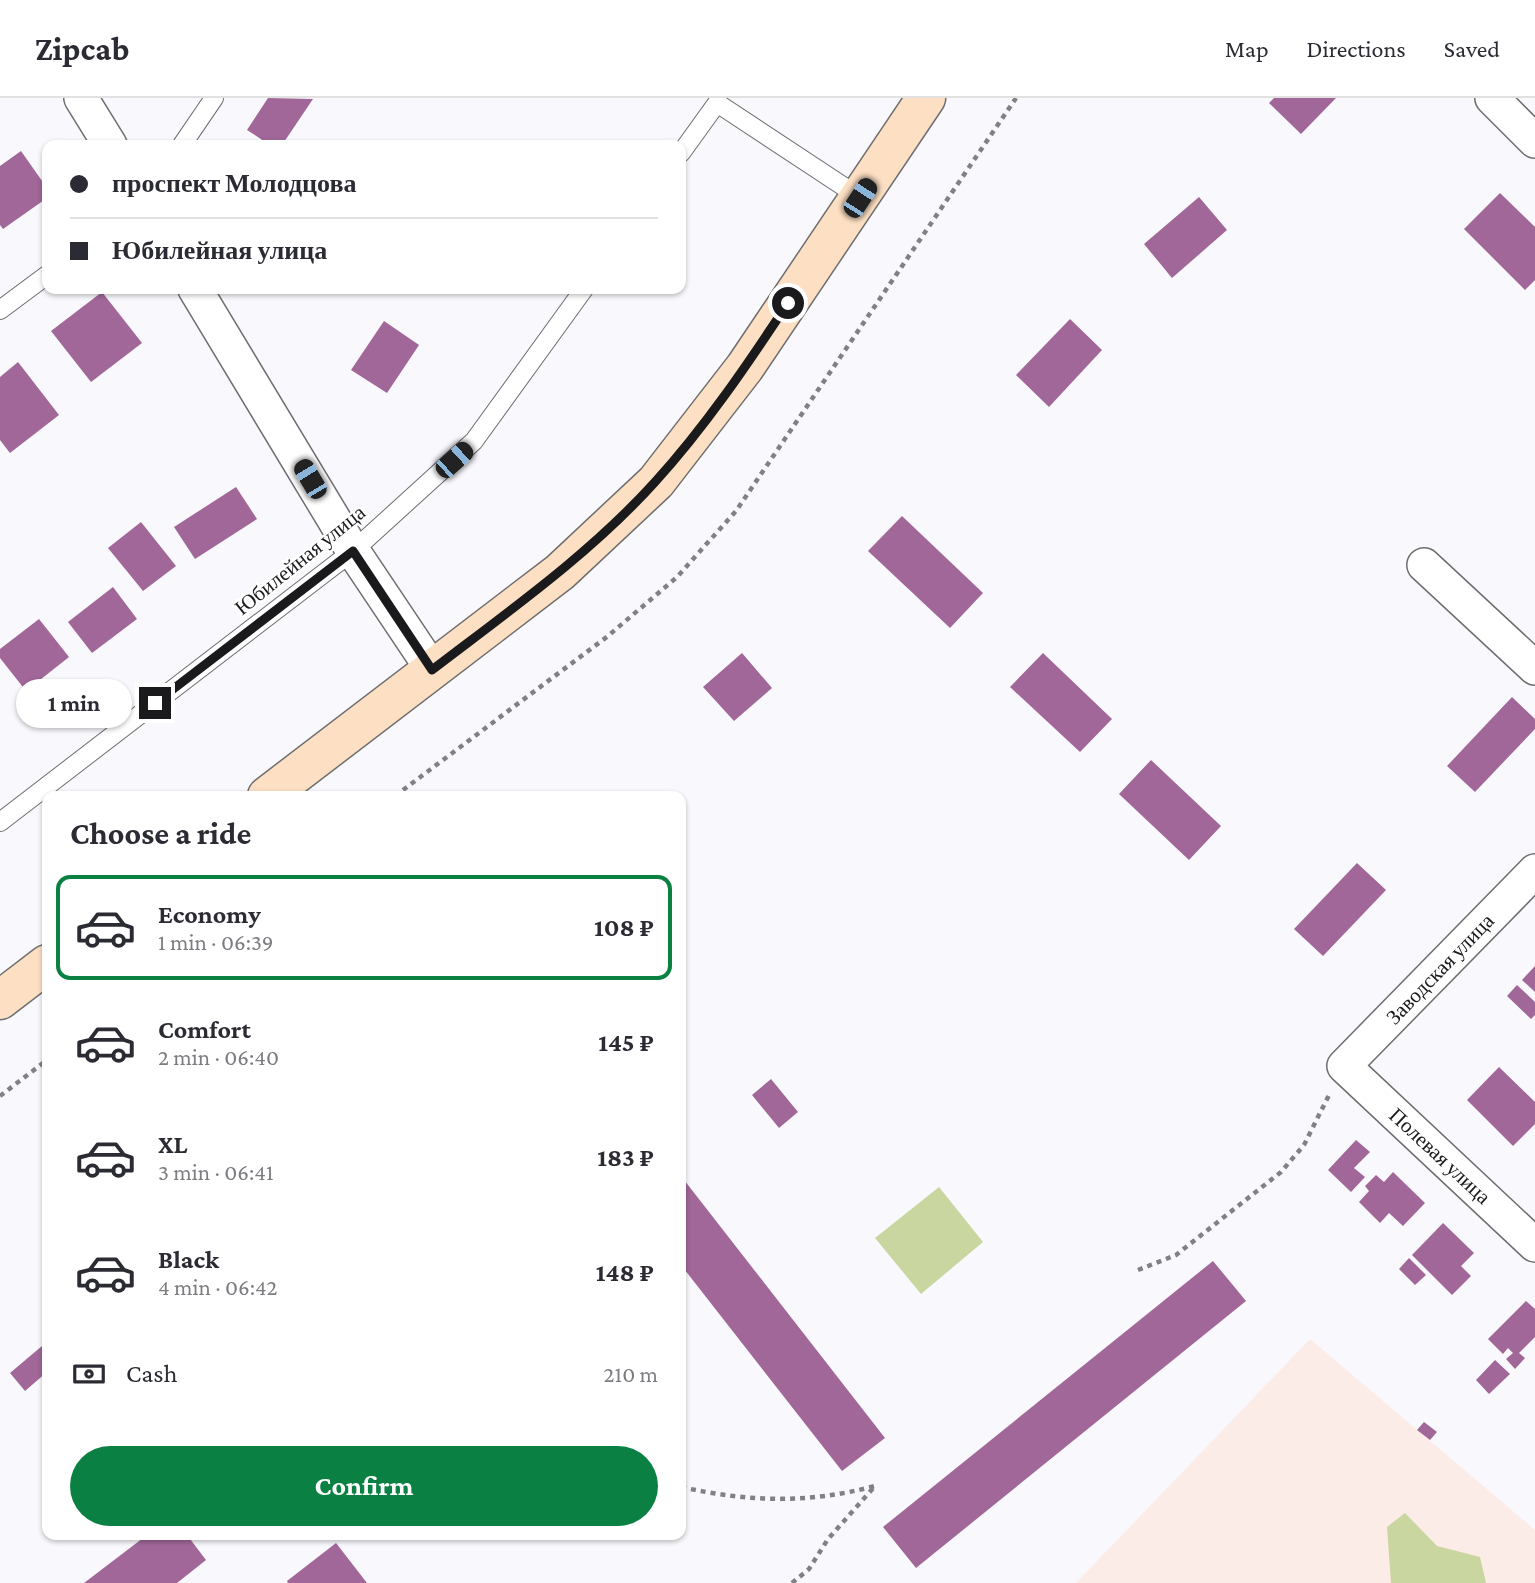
<!DOCTYPE html>
<meta charset="utf-8">
<style>
body{margin:0;font-family:"Crimson Pro",serif;background:#f7f7f7;color:#2b2b33;height:100vh;display:flex;flex-direction:column;font-size:26px;white-space:nowrap}
*{box-sizing:border-box;margin:0}
p{font-size:23px;color:#7c7c81}
.icon{flex:none;width:38px;height:38px;fill:none;stroke:currentColor;stroke-width:2;stroke-linecap:round;stroke-linejoin:round}
.map{position:relative;flex:1;overflow:hidden}
.panel{position:absolute;left:42px;top:693px;width:644px;height:749px;display:flex;flex-direction:column;background:#fff;border-radius:14px;box-shadow:0 2px 5px #0004}
.panel>*{flex:none}
.top-card{position:absolute;left:42px;top:42px;width:644px;height:154px;border-radius:14px;box-shadow:0 2px 5px #0004;display:grid;align-content:center;height:154px;padding:0 28px;background:#fff}
.end{position:absolute;width:32px;height:32px;margin:-16px;border:9px solid #1a1a1c;background:#fff;box-shadow:0 0 0 4px #fff}
.from{border-radius:50%}
.bubble{position:absolute;height:49px;border-radius:24px;background:#fff;box-shadow:0 2px 5px #0004;font-size:23px;font-weight:700;line-height:49px;text-align:center}
.car{position:absolute;width:21px;height:42px;margin:-21px -10px;border-radius:9px;box-shadow:0 0 5px 2px #0007;background:linear-gradient(#222 24%,#8ab4d8 0 40%,#222 0 76%,#8ab4d8 0 86%,#222 0)}
.top-card b{display:flex;align-items:center;gap:24px;height:66px;font-size:26px}
.top-card b+b{border-top:2px solid #e1e1e2}
.top-card i{width:18px;height:18px;background:#2b2b33}
ul{padding:0;list-style:none}
li{display:flex;align-items:center;gap:21px;height:105px;margin:0 14px 10px;padding:0 14px;border:4px solid transparent;border-radius:14px}
li div{flex:1}
li b{display:block;font-size:26px}
li em{font-style:normal;font-weight:700}
li.current{border-color:#0b8043}
li>.icon{width:63px;height:63px;stroke-width:1.5}
h2{padding:0 28px;font-size:32px;line-height:84px}
.pay{display:flex;align-items:center;gap:18px;height:77px;padding:0 28px;font-size:26px}
.pay p{margin-inline-start:auto}
.primary-button{display:flex;gap:14px;margin-top:auto;padding:14px 28px}
.primary-button a{flex:1;height:80px;border-radius:42px;background:#0b8043;color:#fff;font-size:28px;font-weight:700;line-height:80px;text-align:center}
header{display:flex;align-items:center;gap:42px;box-sizing:border-box;height:98px;padding:0 35px;background:#fff;border-bottom:2px solid #e1e1e2}
header strong{font-size:33px}
nav{display:flex;gap:38px;margin-inline-start:auto;font-size:24px}
.map>svg:first-child{display:block}
.industrial{fill:#fcece8}
.green{fill:#c9d69f}
.building{fill:#a06798}
.lines{fill:none;stroke-linecap:round;stroke-linejoin:round}
.service-casing{stroke:#6e6e70;stroke-width:20}
.minor-casing{stroke:#6e6e70;stroke-width:36}
.secondary-casing{stroke:#6e6e70;stroke-width:41}
.path{stroke:#818184;stroke-width:4.5;stroke-dasharray:5 5;stroke-linecap:butt}
.service{stroke:#fff;stroke-width:18}
.minor{stroke:#fff;stroke-width:33}
.secondary{stroke:#fde0c3;stroke-width:38}
.route{stroke:#1a1a1c;stroke-width:9}
.labels{text-anchor:middle;stroke-width:5;stroke-linejoin:round;paint-order:stroke}
.street-label{font-size:21px;fill:#1a1a1c;stroke:#fff}
</style>
<header>
<strong>Zipcab</strong>
<nav><a>Map</a><a>Directions</a><a>Saved</a></nav>
</header>
<div class="map">
<svg width="1535" height="1485" viewBox="0 0 1535 1485">
<rect width="100%" height="100%" fill="#f9f9fd"/>
<!-- industrial -->
<polygon class="industrial" points="1310,1241 1535,1432 1535,1485 1076,1485"/>
<!-- green -->
<g class="green">
<polygon points="939,1089 983,1144 921,1196 875,1140"/>
<polygon points="1405,1415 1437,1448 1480,1459 1486,1485 1391,1485 1387,1429"/>
</g>
<!-- building -->
<g class="building">
<polygon points="268,0 313,1 282,47 270,47 247,32"/>
<polygon points="1274,0 1336,0 1301,36 1269,5"/>
<polygon points="21,53 47,90 47,100 3,131 0,127 0,68"/>
<polygon points="1500,95 1535,129 1535,182 1525,192 1464,131"/>
<polygon points="1199,99 1227,132 1172,180 1144,146"/>
<polygon points="102,194 142,245 91,284 51,233"/>
<polygon points="1070,221 1102,252 1049,309 1016,277"/>
<polygon points="384,223 419,247 387,295 351,272"/>
<polygon points="18,264 59,317 10,355 0,342 0,279"/>
<polygon points="236,389 257,421 195,461 174,429"/>
<polygon points="902,418 983,495 950,530 868,453"/>
<polygon points="141,424 176,468 143,493 108,450"/>
<polygon points="113,489 137,521 92,555 68,524"/>
<polygon points="39,521 69,559 26,593 0,560 0,551"/>
<polygon points="742,555 772,590 734,623 703,589"/>
<polygon points="1043,555 1112,621 1080,654 1010,589"/>
<polygon points="1512,599 1535,621 1535,631 1475,694 1447,668"/>
<polygon points="1151,662 1221,728 1189,762 1119,696"/>
<polygon points="1357,765 1386,792 1323,858 1294,831"/>
<polygon points="1535,868 1535,894 1522,882"/>
<polygon points="1517,887 1535,904 1535,917 1531,921 1507,898"/>
<polygon points="1499,969 1535,1004 1535,1026 1513,1048 1467,1002"/>
<polygon points="771,981 798,1014 779,1030 752,997"/>
<polygon points="1356,1042 1370,1054 1354,1070 1365,1079 1351,1094 1328,1072"/>
<polygon points="1393,1074 1425,1105 1403,1128 1389,1115 1380,1125 1359,1104 1369,1093 1365,1088 1376,1077 1384,1084"/>
<polygon points="681,1078 885,1340 842,1373 681,1167"/>
<polygon points="1443,1125 1474,1155 1461,1168 1471,1178 1452,1197 1412,1157"/>
<polygon points="1409,1160 1426,1177 1415,1187 1399,1171"/>
<polygon points="1213,1163 1246,1203 916,1470 883,1429"/>
<polygon points="1526,1203 1535,1211 1535,1239 1519,1255 1525,1260 1515,1271 1506,1261 1513,1255 1508,1250 1503,1256 1488,1241"/>
<polygon points="42,1248 47,1255 47,1274 25,1293 10,1275"/>
<polygon points="1495,1262 1510,1276 1489,1296 1476,1282"/>
<polygon points="1424,1324 1437,1334 1430,1342 1417,1332"/>
<polygon points="147,1437 187,1437 206,1462 177,1485 84,1485"/>
<polygon points="336,1445 367,1485 288,1485 287,1483"/>
</g>
<g class="lines">
<!-- service casing -->
<g class="service-casing">
<g id="service">
<polyline points="182,47 214,0"/>
<polyline points="681,55 717,5 861,100"/>
<polyline points="0,212 47,177"/>
<polyline points="0,724 353,453 474,343 584,191"/>
</g>
</g>
<!-- minor casing -->
<g class="minor-casing">
<g id="minor">
<polyline points="81,0 110,47"/>
<polyline points="1492,0 1535,43"/>
<polyline points="195,191 353,453 432,571"/>
<polyline points="1424,467 1535,570"/>
<polyline points="1535,773 1344,968 1535,1147"/>
</g>
</g>
<!-- secondary casing -->
<g class="secondary-casing">
<g id="secondary">
<polyline points="267,698 560,474 656,384 745,269 926,0"/>
<polyline points="0,902 47,866"/>
</g>
</g>
<!-- path -->
<g class="path">
<polyline points="395,698 608,538 677,479 736,413 1016,0"/>
<polyline points="0,998 47,962"/>
<polyline points="681,1025 683,1028"/>
<polyline points="1138,1172 1176,1157 1281,1074 1304,1047 1329,997"/>
<path d="M681,1389C750,1404 807,1406 875,1388"/>
<polyline points="792,1485 809,1471 828,1441 875,1388"/>
</g>
<!-- service -->
<use href="#service" class="service"/>
<!-- minor -->
<use href="#minor" class="minor"/>
<!-- secondary -->
<use href="#secondary" class="secondary"/>
</g>
<g class="lines">
<!-- route -->
<path class="route" d="M155,605L353,453L432,572C509,513 590,456 655,384C705,329 747,267 788,205"/>
</g>
<g class="labels">
<!-- street labels -->
<g class="street-label">
<text transform="translate(300 462) rotate(-39)" y="7">Юбилейная улица</text>
<text transform="translate(1440 871) rotate(-46)" y="7">Заводская улица</text>
<text transform="translate(1440 1058) rotate(43)" y="7">Полевая улица</text>
</g>
</g>
</svg>
<i class="end from" style="left:788px;top:205px"></i>
<i class="end" style="left:155px;top:605px"></i>
<div class="bubble" style="left:16px;top:581px;width:116px">1 min</div>
<i class="car" style="left:860px;top:100px;rotate:33deg"></i>
<i class="car" style="left:454px;top:362px;rotate:48deg"></i>
<i class="car" style="left:310px;top:381px;rotate:329deg"></i>
<div class="top-card">
<b><i class="from"></i>проспект Молодцова</b>
<b><i></i>Юбилейная улица</b>
</div>
<section class="panel">
<h2>Choose a ride</h2>
<ul>
<li class="current"><svg class="icon" aria-label="car" viewBox="0 0 24 24"><path d="M5 17H2v-5l4-1 3-4h7l3 4 3 1v5h-3M9 17h6M6 11h13"/><circle cx="7" cy="17" r="2"/><circle cx="17" cy="17" r="2"/></svg><div><b>Economy</b><p>1 min · 06:39</p></div><em>108 ₽</em></li>
<li><svg class="icon" aria-label="car" viewBox="0 0 24 24"><path d="M5 17H2v-5l4-1 3-4h7l3 4 3 1v5h-3M9 17h6M6 11h13"/><circle cx="7" cy="17" r="2"/><circle cx="17" cy="17" r="2"/></svg><div><b>Comfort</b><p>2 min · 06:40</p></div><em>145 ₽</em></li>
<li><svg class="icon" aria-label="car" viewBox="0 0 24 24"><path d="M5 17H2v-5l4-1 3-4h7l3 4 3 1v5h-3M9 17h6M6 11h13"/><circle cx="7" cy="17" r="2"/><circle cx="17" cy="17" r="2"/></svg><div><b>XL</b><p>3 min · 06:41</p></div><em>183 ₽</em></li>
<li><svg class="icon" aria-label="car" viewBox="0 0 24 24"><path d="M5 17H2v-5l4-1 3-4h7l3 4 3 1v5h-3M9 17h6M6 11h13"/><circle cx="7" cy="17" r="2"/><circle cx="17" cy="17" r="2"/></svg><div><b>Black</b><p>4 min · 06:42</p></div><em>148 ₽</em></li>
</ul>
<div class="pay"><svg class="icon" aria-label="cash" viewBox="0 0 24 24"><path d="M3 7h18v10H3z"/><circle cx="12" cy="12" r="2"/></svg>Cash<p>210 m</p></div>
<div class="primary-button"><a>Confirm</a></div>
</section>
</div>
